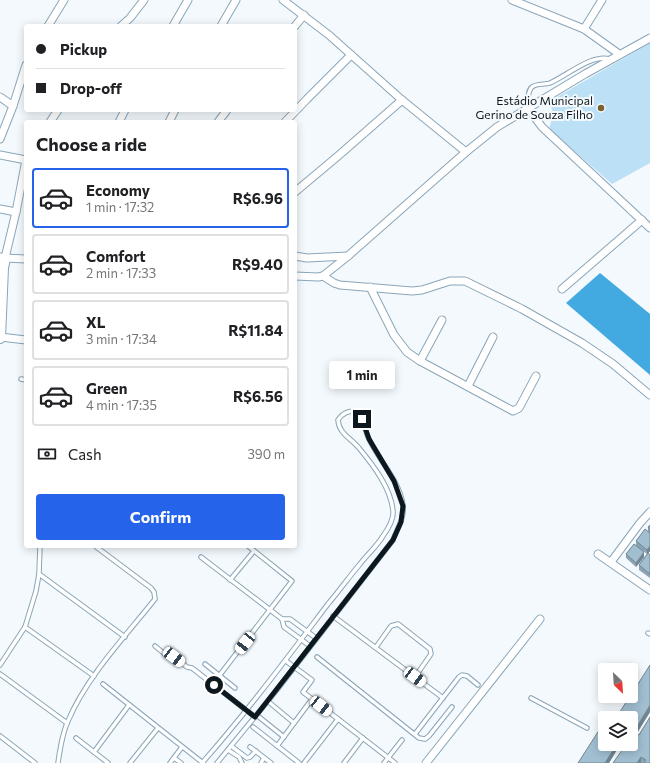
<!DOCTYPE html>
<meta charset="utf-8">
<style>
body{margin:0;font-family:Commissioner,sans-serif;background:#f2f2f2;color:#202124;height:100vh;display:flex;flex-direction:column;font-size:15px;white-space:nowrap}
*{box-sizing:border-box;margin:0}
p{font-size:13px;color:#757577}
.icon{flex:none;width:22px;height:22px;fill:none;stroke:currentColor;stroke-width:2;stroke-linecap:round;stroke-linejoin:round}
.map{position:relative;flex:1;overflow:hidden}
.details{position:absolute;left:24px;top:120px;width:273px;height:428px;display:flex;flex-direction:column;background:#fff;border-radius:4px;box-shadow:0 2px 10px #0003}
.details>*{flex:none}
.guide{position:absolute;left:24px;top:24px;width:273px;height:88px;border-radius:4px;box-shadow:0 2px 10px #0003;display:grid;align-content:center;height:88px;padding:0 12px;background:#fff}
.needle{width:26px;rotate:155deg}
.fabs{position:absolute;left:598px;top:663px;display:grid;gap:8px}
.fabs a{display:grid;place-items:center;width:40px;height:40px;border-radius:4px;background:#fff;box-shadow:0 2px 10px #0003;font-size:20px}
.end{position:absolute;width:18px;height:18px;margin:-9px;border:5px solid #0d181e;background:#fff;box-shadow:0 0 0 2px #fff}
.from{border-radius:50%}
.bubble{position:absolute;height:28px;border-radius:4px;background:#fff;box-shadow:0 2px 10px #0003;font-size:13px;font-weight:700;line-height:28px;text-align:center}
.car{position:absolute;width:12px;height:24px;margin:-12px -6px;border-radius:5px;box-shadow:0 0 3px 1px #0007;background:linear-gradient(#fff 24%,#345 0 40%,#fff 0 76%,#345 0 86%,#fff 0)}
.guide b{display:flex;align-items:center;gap:14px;height:38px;font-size:15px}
.guide b+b{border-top:1px solid #e0e0e0}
.guide i{width:10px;height:10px;background:#202124}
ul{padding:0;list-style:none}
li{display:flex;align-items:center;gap:12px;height:60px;margin:0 8px 6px;padding:0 4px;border:2px solid #e0e0e0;border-radius:4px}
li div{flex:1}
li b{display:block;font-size:15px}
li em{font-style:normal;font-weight:700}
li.current{border-color:#2563eb}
li>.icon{width:36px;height:36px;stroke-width:1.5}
h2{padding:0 12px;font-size:18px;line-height:48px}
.pay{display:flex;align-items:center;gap:10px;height:44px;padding:0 12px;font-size:15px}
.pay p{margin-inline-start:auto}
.action{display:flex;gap:8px;margin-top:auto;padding:8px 12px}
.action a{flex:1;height:46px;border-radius:4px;background:#2563eb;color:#fff;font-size:16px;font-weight:700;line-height:46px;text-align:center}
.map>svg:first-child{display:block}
.green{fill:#bce0f6}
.water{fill:#43aae1}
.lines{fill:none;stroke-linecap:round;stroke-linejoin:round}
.lane-casing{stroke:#8aa6b9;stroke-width:5.5}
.street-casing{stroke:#8aa6b9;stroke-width:9}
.secondary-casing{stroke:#8aa6b9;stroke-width:12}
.lane{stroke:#fff;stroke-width:3.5}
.street{stroke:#fff;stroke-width:7}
.secondary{stroke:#fff;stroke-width:10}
.wall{fill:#8aa4b4}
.shaded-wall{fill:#718692}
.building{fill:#a1bfd1;stroke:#718692}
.route{stroke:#0d181e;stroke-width:5}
.poi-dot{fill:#796333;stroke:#f3f9fd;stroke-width:1.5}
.labels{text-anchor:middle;stroke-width:4;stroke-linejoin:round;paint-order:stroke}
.poi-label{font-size:12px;fill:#0d181e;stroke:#f3f9fd;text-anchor:end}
</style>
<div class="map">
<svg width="650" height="763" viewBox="0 0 650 763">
<rect width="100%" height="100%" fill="#f3f9fd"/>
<!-- green -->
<polygon class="green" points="650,43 650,163 612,184 549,129 553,115 550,101"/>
<!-- water -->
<polygon class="water" points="600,273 650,314 650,375 566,303"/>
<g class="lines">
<!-- lane casing -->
<g class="lane-casing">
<g id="lane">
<path d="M528,108C528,102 527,91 532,87C537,83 545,85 550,83C568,75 591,54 610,59"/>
<polyline points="21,379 26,380"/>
<polyline points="201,557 282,619 290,619 316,638"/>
<polyline points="39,574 125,637"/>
<polyline points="230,580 254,551"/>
<polyline points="333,616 443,698"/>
<polyline points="282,619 284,627 310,646"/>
<polyline points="25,627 94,676"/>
<polyline points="648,633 650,634"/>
<polyline points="155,646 172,660 174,657 187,667 192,668 255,717"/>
<polyline points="376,647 391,626 398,624 430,649 431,654 415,677"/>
<polyline points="317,657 419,738 425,739 429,736 452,707"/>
<polyline points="286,661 312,680 303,692 395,763"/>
<polyline points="205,664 235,688"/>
<polyline points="0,665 25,627 36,591 39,574 40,546"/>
<polyline points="0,674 67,723"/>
<polyline points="219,676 292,581 248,546"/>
<polyline points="103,684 203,763"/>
<polyline points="531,698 587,728"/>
<polyline points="270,703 294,723"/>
<polyline points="259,717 284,737"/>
<polyline points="253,727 299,763"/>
<polyline points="415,734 459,677 462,675 467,676 478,685"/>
<polyline points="0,736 35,763"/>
<polyline points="76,738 108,763"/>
<polyline points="231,746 247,758 250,757 256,751"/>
<polyline points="277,746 312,699"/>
<polyline points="250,747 271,763"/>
<polyline points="228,750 239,757 242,763"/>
<polyline points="94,752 129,705"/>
<polyline points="174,758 181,763"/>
<path d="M58,763C60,749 62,734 68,721C87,676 125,637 155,599L154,592L151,588L95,546"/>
<polyline points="130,763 158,728"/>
<polyline points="170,763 182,747"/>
<path d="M202,763C247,712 287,658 328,604C339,591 349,577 360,564C367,555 377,546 383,536C388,529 394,520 393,511C391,488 373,465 359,448C351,438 339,434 338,420C342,414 350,408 358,414C364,419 365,430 368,437C378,460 399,479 403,505C405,517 397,529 393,540L276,691L217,763"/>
<polyline points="261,763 264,758"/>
<polyline points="304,763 338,719"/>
<polyline points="344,763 363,738"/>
<polyline points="384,763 402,740"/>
</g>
</g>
<!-- street casing -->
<g class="street-casing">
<g id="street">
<polyline points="283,0 329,35 402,100 466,152"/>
<polyline points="512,0 584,29 619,54"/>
<polyline points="48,26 64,0"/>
<polyline points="121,26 130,18 144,0"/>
<polyline points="173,26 188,0"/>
<polyline points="221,26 236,0"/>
<polyline points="295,26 304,15"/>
<polyline points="584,29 602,0"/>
<polyline points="0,97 13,106"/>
<polyline points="528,108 542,127 650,228"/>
<polyline points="50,122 58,110"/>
<polyline points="119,122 125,110"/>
<polyline points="169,122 175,110"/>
<polyline points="218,122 227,110"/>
<polyline points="285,122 307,99 351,55"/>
<polyline points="0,139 13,106 26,65"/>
<polyline points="0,155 26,160"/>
<polyline points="295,192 338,156 402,100"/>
<polyline points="0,209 16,212"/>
<polyline points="295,256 307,258 348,256"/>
<polyline points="0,257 5,258 26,259"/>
<polyline points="5,258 16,212 26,160"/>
<polyline points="295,276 318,277 323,276 348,256 466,152 497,127 585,74 650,38"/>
<polyline points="323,276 334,283 340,285 412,291 422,290 450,281 465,281 522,309 582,343 613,364 650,395"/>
<polyline points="370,287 394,335 407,352 420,361 513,411 519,408 536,376"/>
<polyline points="562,289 642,220"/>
<polyline points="0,337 26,340"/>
<polyline points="420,361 442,320"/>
<polyline points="468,386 493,337"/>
<polyline points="598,554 650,590"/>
<polyline points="611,562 640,523 650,512"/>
<polyline points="426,763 540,619"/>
</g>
</g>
<!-- secondary casing -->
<g class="secondary-casing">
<polyline id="secondary" points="0,338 3,268 5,258"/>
</g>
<!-- lane -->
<use href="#lane" class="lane"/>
<!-- street -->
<use href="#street" class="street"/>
<!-- secondary -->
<use href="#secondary" class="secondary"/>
</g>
<!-- wall -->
<g class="wall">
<polygon points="650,525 650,551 648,554 650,555 650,578 639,570 639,565 647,554 642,550 644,557 636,567 626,558 626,554 636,545 636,541 648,531 648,527"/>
<polygon points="650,712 636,734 650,763 613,763 622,751 618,748 609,763 578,763 605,744 631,744 631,718"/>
</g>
<!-- shaded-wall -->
<g class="shaded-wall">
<polygon points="650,546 650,551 647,554 647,550"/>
<polygon points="644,552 644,557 636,567 636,563"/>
<polygon points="650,705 650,712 634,738 634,732"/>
<polygon points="617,744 618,744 618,748 609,763 605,763"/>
<polygon points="641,757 641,763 637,763"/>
</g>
<!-- building -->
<g class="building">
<polygon points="650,525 650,530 648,527"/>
<polygon points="645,529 650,533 650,546 647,550 636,541"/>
<polygon points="634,544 644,552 636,563 626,554"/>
<polygon points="648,553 650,555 650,574 639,565"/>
<polygon points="650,665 650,705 634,732 639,735 650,717 650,763 644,763 646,760 641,757 637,763 613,763 625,746 621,744 631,744 631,718 616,718 630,696 631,696 631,695"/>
<polygon points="605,721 605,744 617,744 605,763 578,763"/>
</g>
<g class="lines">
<!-- route -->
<polyline class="route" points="214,685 255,717 393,540 401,522 403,506 394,481 369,439 362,419"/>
</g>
<!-- markers -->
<circle class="poi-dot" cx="601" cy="108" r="4"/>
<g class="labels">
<!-- poi labels -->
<g class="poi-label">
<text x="593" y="105">Estádio Municipal<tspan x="593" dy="14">Gerino de Souza Filho</tspan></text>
</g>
</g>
</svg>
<div class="fabs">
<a><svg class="needle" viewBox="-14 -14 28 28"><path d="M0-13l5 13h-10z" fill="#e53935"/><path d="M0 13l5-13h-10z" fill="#757577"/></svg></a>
<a><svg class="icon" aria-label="layers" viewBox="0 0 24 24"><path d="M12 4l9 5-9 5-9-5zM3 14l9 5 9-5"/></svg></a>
</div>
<i class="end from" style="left:214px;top:685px"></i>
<i class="end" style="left:362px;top:419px"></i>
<div class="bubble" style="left:329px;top:361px;width:66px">1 min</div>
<i class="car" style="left:245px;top:643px;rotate:218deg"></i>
<i class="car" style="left:174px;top:657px;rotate:127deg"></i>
<i class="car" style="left:415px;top:677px;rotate:127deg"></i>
<i class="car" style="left:321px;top:706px;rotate:128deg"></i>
<div class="guide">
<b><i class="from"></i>Pickup</b>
<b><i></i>Drop-off</b>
</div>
<section class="details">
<h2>Choose a ride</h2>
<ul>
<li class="current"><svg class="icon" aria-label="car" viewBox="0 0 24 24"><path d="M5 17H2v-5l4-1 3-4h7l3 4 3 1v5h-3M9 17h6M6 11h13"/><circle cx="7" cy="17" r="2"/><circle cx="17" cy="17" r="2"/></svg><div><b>Economy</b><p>1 min · 17:32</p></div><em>R$6.96</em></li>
<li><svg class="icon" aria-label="car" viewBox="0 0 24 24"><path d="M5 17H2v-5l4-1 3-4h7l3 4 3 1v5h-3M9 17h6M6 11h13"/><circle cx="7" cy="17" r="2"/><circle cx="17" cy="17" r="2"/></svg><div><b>Comfort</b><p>2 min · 17:33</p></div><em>R$9.40</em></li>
<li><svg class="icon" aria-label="car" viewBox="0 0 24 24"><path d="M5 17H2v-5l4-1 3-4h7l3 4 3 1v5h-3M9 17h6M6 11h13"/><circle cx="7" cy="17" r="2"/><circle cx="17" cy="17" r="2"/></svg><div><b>XL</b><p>3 min · 17:34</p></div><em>R$11.84</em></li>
<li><svg class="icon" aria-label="car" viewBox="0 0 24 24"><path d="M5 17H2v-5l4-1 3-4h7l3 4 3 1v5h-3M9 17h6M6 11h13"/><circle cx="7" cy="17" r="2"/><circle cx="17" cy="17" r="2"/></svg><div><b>Green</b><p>4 min · 17:35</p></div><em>R$6.56</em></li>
</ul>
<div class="pay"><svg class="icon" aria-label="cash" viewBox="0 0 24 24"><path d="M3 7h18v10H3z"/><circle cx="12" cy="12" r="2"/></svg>Cash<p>390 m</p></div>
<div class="action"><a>Confirm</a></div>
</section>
</div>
